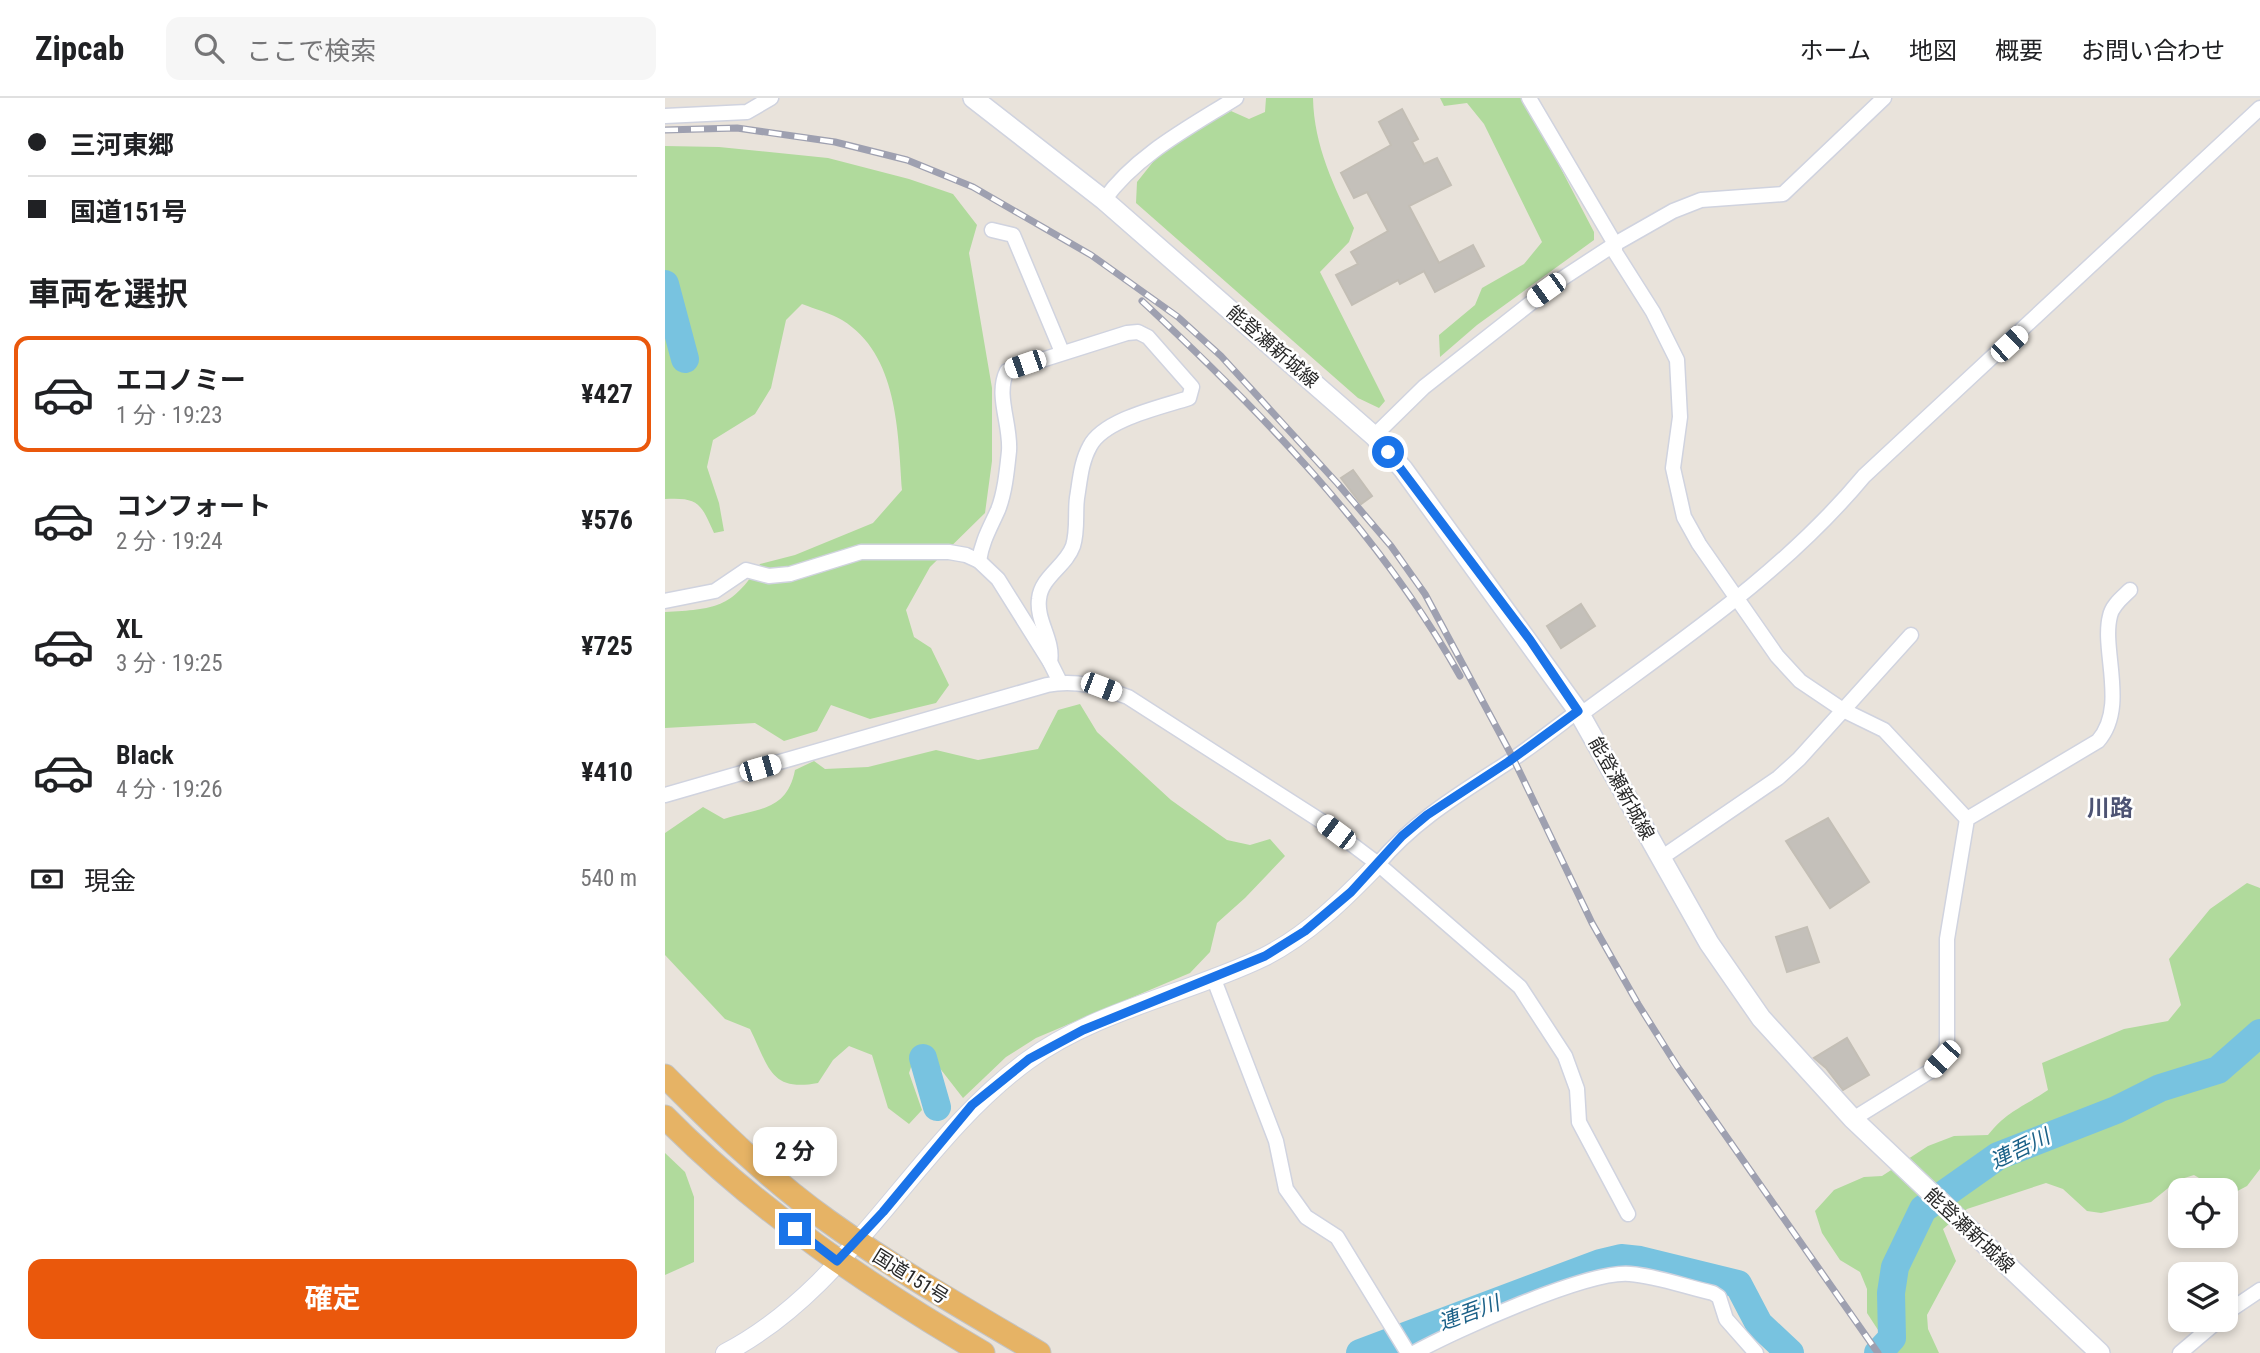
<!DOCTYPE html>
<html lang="ja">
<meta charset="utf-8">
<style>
body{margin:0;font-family:"Roboto Condensed","Noto Sans JP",sans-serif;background:#f6f6f6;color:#202124;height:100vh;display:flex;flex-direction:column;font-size:26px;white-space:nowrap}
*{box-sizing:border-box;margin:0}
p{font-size:23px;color:#757577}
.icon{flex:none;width:38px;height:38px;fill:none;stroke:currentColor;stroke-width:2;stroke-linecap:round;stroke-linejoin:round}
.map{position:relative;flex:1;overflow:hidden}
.side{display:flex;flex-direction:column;background:#fff;width:665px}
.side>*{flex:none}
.hud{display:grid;align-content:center;height:154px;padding:0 28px;background:#fff}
.tools{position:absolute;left:1503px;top:1080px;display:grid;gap:14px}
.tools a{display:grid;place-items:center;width:70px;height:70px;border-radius:14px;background:#fff;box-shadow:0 4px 10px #0003;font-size:35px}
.end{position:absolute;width:32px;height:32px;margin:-16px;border:9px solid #1a73e8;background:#fff;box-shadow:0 0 0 4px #fff}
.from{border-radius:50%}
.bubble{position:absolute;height:49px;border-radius:14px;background:#fff;box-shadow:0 4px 10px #0003;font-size:23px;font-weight:700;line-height:49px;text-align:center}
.car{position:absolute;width:21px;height:42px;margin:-21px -10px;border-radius:9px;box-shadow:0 0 5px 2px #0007;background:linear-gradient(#fff 24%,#345 0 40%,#fff 0 76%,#345 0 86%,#fff 0)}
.hud b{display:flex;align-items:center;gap:24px;height:66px;font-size:26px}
.hud b+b{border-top:2px solid #e0e0e0}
.hud i{width:18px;height:18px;background:#202124}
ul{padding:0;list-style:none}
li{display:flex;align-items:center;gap:21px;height:116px;margin:0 14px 10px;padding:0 14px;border:4px solid transparent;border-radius:14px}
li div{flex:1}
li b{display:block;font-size:26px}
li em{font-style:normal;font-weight:700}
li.active{border-color:#ea580c}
li>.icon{width:63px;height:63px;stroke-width:1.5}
h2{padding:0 28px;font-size:32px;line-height:84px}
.pay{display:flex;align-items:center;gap:18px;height:77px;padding:0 28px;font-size:26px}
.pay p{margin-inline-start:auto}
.action{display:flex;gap:14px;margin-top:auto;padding:14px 28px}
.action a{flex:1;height:80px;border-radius:14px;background:#ea580c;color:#fff;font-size:28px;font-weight:700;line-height:80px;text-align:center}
header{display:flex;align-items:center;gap:42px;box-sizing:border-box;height:98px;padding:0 35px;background:#fff;border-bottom:2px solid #e0e0e0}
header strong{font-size:33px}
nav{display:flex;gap:38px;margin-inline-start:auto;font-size:24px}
.search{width:490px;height:63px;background:#f6f6f6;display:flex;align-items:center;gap:18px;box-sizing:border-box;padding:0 24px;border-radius:14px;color:#757577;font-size:26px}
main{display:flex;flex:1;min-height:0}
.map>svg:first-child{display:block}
.green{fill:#b0da9c}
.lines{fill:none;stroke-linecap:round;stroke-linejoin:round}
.river{stroke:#78c3e0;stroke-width:28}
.building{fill:#c4c0ba;stroke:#c3beb5;stroke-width:2}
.minor-casing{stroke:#d0d3df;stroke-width:17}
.tertiary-casing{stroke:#d0d3df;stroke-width:20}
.secondary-casing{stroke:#d0d3df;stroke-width:22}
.trunk-casing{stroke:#c3c3c3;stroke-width:25}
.minor{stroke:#fff;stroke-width:14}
.tertiary{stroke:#fff;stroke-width:18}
.secondary{stroke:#fff;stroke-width:19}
.trunk{stroke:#e6b365;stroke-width:23}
.rail-casing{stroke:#9ea0b0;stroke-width:7}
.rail{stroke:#fff;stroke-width:4.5;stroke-dasharray:13;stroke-linecap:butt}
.route{stroke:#1a73e8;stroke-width:9}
.labels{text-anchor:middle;stroke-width:5;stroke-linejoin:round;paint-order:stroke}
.street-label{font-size:19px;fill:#282828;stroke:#fff}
.water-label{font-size:21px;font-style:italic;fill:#1b6188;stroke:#fff}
.quarter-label{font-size:23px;font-weight:bold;fill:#4d5373;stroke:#fff}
</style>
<header>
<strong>Zipcab</strong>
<div class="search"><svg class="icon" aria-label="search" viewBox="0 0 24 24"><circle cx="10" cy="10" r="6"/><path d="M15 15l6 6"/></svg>ここで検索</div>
<nav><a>ホーム</a><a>地図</a><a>概要</a><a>お問い合わせ</a></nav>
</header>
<main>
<section class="side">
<div class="hud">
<b><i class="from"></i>三河東郷</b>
<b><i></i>国道151号</b>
</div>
<h2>車両を選択</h2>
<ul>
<li class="active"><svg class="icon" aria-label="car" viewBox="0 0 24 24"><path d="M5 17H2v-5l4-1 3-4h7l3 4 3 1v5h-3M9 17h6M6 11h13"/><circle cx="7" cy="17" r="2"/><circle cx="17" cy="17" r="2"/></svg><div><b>エコノミー</b><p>1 分 · 19:23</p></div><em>¥427</em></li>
<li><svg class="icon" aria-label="car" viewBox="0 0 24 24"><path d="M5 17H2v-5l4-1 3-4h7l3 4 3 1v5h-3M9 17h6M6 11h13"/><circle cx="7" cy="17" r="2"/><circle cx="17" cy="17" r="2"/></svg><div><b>コンフォート</b><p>2 分 · 19:24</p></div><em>¥576</em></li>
<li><svg class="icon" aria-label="car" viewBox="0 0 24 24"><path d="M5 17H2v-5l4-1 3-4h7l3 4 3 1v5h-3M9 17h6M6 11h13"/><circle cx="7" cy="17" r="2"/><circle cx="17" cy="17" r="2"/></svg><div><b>XL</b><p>3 分 · 19:25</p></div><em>¥725</em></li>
<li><svg class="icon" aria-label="car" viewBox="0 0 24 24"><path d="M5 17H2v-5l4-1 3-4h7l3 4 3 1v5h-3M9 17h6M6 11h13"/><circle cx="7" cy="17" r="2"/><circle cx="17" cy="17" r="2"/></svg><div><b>Black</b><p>4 分 · 19:26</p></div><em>¥410</em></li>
</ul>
<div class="pay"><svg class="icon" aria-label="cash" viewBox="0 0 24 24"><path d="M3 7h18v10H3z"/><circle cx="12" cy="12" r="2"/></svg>現金<p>540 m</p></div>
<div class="action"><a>確定</a></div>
</section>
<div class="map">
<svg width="1595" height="1255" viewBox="0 0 1595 1255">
<rect width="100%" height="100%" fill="#e9e3db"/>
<!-- green -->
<g class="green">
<path d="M601,0H648C649,48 669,88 689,130L684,144L655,174L720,303L714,310L693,300L471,105L472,84L500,49L566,13L584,21L600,14Z"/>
<polygon points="775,0 859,0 929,134 929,142 812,227 775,259 774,237 810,207 817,190 859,166 877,144 819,26 802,5 779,8"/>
<path d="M0,48L54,49L163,60L244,81L288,96L312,127L304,155L327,290V363L320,415L265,469L241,512L249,539L266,550L284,587L271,605L205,621L166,607L152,633L119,643L90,625L0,630V514C50,511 66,511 95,466L130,457L208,425L237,392C233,334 233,256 177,222C165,215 150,211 137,206L121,222L106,290L90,316L48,342L42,369L54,405L59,433L49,435C36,406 34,399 0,401Z"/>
<path d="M415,606L432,634L506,702L562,742L585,747L605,741L620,758L580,800L552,825L545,854L525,875L371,940L341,959L298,1000L270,964L251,955L244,975L257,1012L244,1026L223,1010L207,957L184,948L168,962L153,985C105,994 104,969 85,931L60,921L0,857V735L38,709L59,721C94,710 122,713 130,672L149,663L160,671L203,669L271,652L313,662L373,651L393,612Z"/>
<path d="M1582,785L1595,790V1071L1582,1088L1563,1098L1561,1092H1554L1529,1077L1513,1082L1486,1104L1436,1115L1422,1113L1398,1091L1381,1085L1302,1111L1278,1131L1291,1163L1262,1217L1263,1231L1274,1255H1228L1202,1215V1191L1195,1174L1175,1162L1157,1135L1150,1113L1169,1092L1199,1079L1217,1078L1263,1048L1289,1038L1323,1037C1342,1013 1358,1009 1383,992L1377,965L1459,931L1503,923L1516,907L1504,861L1545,811Z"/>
<polygon points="0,1055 20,1074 29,1099 29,1164 0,1177"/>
</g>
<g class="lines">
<!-- river -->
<g class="river">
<polyline points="0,186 20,261"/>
<polyline points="258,960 272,1009"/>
<polyline points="695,1255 935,1165 956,1160 975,1162 1073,1186 1094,1226 1125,1255"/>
<polyline points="1213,1255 1227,1240 1226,1195 1230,1169 1258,1111 1333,1058 1451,1012 1495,990 1553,972 1595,935"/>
</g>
</g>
<!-- building -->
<g class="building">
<polygon points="737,11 753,41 747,44 759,66 772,60 786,87 744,108 774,165 808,147 819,168 770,194 759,173 735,186 733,182 687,207 671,177 693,166 686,154 723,133 702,94 689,100 676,75 726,47 714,24"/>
<polygon points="688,372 707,398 696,406 676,380"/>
<polygon points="916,506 930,528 896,550 882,528"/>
<polygon points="1163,720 1204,784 1165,810 1121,743"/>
<polygon points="1142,829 1154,864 1122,874 1111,839"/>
<polygon points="1182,940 1204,977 1178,992 1161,970 1149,960"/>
</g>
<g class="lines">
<!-- minor casing -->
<g class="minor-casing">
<g id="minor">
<polyline points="864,0 950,146 950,154 988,214 1012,262 1015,319 1008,370 1019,419 1034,446 1112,558 1135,583 1178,612 1219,632 1302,721"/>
<polyline points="0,18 82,14 106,0"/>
<path d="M439,102C471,57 525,29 571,0"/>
<polyline points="327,132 348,137 397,254"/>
<polyline points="709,338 759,289 895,182 950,146 1008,113 1036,102 1118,96 1219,0"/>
<path d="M314,463C317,443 325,430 333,412C340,394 342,372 344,353C346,326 330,297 342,273L462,235L473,234L483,239L527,289L524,300C497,309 439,321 425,348C416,364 415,382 412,400C410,415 413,432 408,448C401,468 376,479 374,501C371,523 389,542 385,564"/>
<polyline points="0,503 50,493 81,472 104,478 125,476 196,454 284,454 301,457 314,463 333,481 385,564 395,584"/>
<path d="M0,697L382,587C411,581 436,589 463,599L656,723L713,766L855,889L900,958L912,991L914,1024L963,1116"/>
<polyline points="996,760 1113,680 1134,661 1246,537"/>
<path d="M713,766C749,723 793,697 839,667C865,650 889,631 913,613L923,611C1021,539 1121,472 1199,378L1595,10"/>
<polyline points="548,879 611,1043 621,1091 641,1119 672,1139 743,1255"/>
<path d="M1188,1021L1267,972L1277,961L1282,947V841L1302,721L1433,643C1463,609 1436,552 1445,518C1447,507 1458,499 1465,492"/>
<polyline points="1561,1215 1595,1192"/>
<path d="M749,1255C789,1233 923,1172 965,1176C992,1178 1021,1189 1048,1195L1054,1199L1061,1221L1091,1255"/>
<polyline points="1515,1255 1554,1222"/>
</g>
</g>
<!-- tertiary casing -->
<g class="tertiary-casing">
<path id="tertiary" d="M60,1255C187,1189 249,1046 362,963C431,912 523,896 599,859C643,837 680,800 713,766"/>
</g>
<!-- secondary casing -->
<g class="secondary-casing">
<polyline id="secondary" points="308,0 439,102 709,338 738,371 913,613 1044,845 1096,920 1188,1021 1435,1255"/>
</g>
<!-- trunk casing -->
<g class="trunk-casing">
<g id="trunk">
<path d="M0,978C51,1029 104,1081 163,1123C230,1171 303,1213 374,1255"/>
<path d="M0,1019C93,1113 204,1188 318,1255"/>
</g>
</g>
<!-- minor -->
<use href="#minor" class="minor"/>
<!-- tertiary -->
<use href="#tertiary" class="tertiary"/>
<!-- secondary -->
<use href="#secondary" class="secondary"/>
<!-- trunk -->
<use href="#trunk" class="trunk"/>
<!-- rail casing -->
<g class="rail-casing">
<g id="rail">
<polyline points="0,32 72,30 170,44 242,62 308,89 426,157 513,219 556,258 673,386 726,448 760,496 848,660 927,825 973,906 1012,968 1213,1255"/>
<path d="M477,203C596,314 715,435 795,578"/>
</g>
</g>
<!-- rail -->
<use href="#rail" class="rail"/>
</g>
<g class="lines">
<!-- route -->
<polyline class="route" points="130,1131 172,1163 218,1114 307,1007 364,961 418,932 600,858 640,833 686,794 737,738 762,717 843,664 913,613 865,542 723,354"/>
</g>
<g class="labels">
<!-- street labels -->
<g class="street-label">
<text transform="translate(608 248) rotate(41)" y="7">能登瀬新城線</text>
<text transform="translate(957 690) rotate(61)" y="7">能登瀬新城線</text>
<text transform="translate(1305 1132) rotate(43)" y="7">能登瀬新城線</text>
<text transform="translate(246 1178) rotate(32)" y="7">国道151号</text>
</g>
<!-- water labels -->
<g class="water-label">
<text transform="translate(1355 1051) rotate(-26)" y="7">連吾川</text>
<text transform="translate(804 1215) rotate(-20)" y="7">連吾川</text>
</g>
<!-- quarter labels -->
<g class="quarter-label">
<text x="1445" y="718">川路</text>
</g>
</g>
</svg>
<div class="tools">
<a><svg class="icon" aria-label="locate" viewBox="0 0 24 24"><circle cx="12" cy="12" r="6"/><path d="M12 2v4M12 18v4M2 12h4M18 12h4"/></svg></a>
<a><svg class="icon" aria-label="layers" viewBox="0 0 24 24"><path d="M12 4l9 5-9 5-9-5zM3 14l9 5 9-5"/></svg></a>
</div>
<i class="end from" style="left:723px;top:354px"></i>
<i class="end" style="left:130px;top:1131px"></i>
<div class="bubble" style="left:88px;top:1029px;width:84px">2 分</div>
<i class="car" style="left:881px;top:192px;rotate:234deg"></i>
<i class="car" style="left:1344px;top:246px;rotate:47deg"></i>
<i class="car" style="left:360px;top:266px;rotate:251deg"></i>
<i class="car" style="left:436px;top:589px;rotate:111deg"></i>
<i class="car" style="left:95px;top:670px;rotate:74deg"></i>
<i class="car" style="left:671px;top:734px;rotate:307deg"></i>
<i class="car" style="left:1277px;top:961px;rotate:223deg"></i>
</div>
</main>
